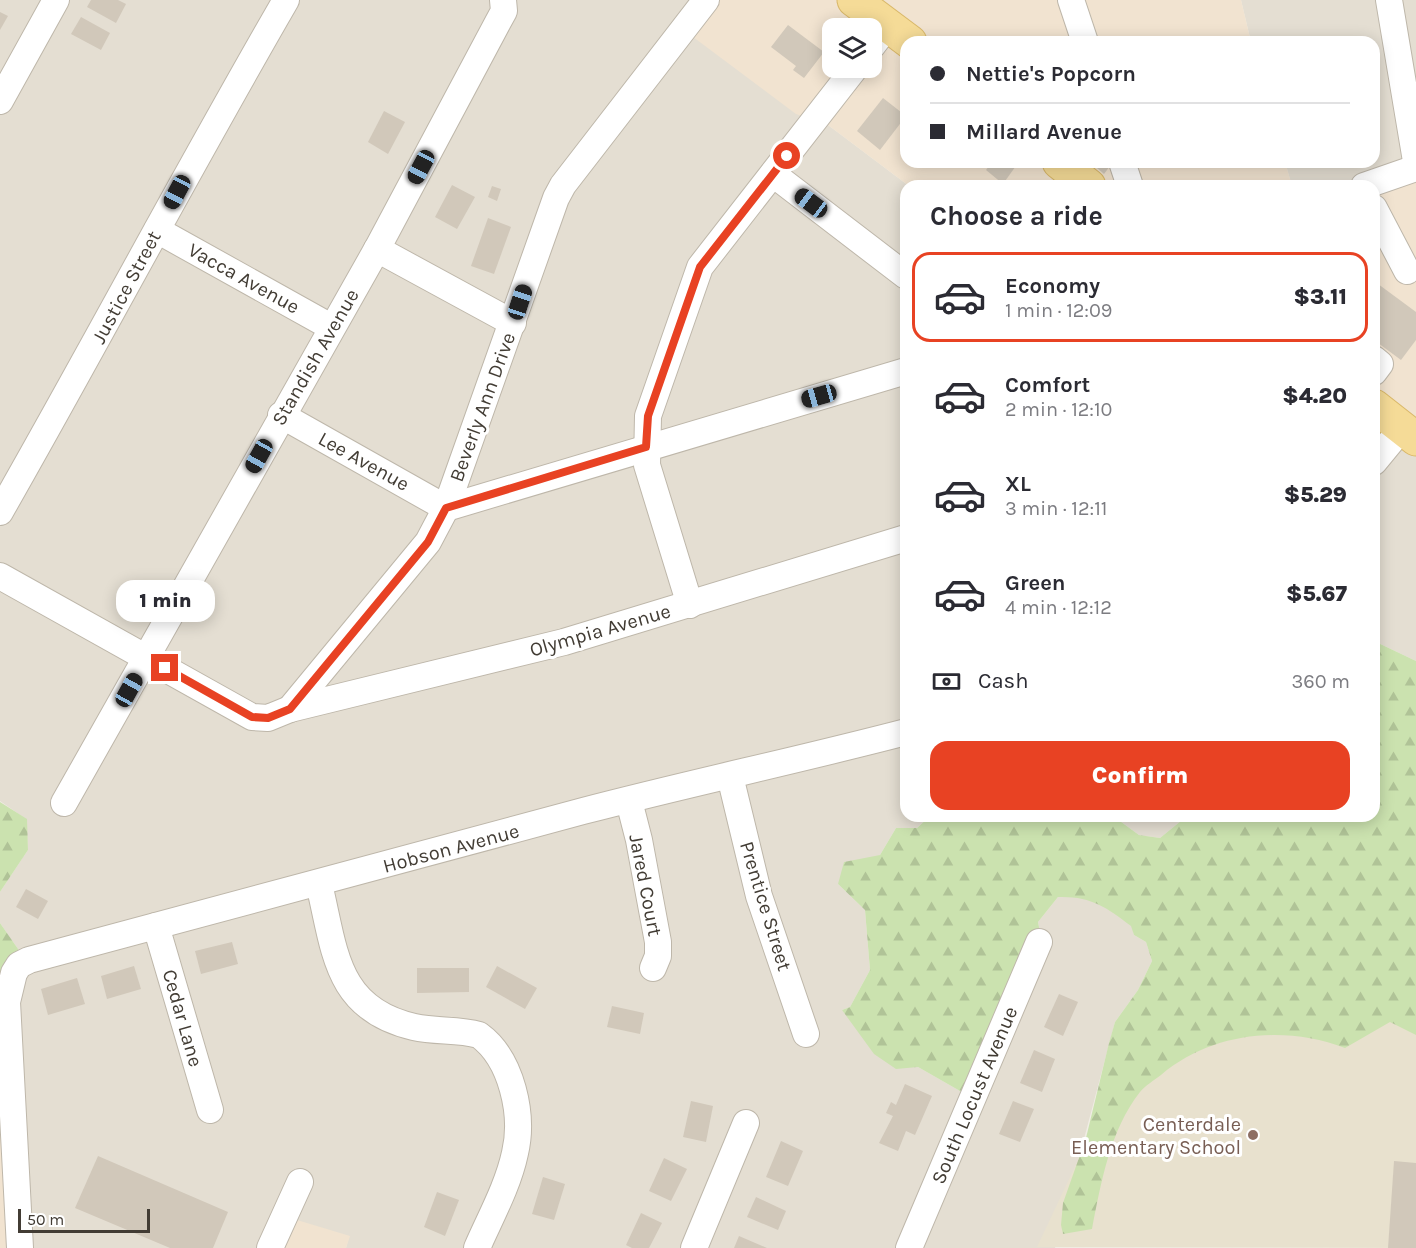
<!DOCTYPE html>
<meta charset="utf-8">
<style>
body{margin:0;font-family:Karla,sans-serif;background:#f7f7f7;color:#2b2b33;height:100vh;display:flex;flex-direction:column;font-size:22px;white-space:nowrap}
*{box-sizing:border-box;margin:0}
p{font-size:20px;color:#7c7c81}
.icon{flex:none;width:33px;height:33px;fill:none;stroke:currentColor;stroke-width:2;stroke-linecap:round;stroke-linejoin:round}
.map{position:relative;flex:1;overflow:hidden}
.details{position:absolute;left:900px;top:180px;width:480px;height:642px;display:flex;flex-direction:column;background:#fff;border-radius:18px;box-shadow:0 3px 15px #0003}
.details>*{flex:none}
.banner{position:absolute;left:900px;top:36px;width:480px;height:132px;border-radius:18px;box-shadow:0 3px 15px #0003;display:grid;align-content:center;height:132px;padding:0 30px;background:#fff}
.controls{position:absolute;left:822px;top:18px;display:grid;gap:12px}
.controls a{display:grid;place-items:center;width:60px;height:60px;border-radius:12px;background:#fff;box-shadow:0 3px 15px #0003;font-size:30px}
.scale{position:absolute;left:18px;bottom:15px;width:132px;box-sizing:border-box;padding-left:6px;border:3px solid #423c34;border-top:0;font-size:16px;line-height:21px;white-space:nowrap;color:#423c34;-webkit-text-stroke:4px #fff;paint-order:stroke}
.end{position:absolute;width:27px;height:27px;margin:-14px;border:8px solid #e84223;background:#fff;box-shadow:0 0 0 3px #fff}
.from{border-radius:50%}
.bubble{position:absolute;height:42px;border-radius:18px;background:#fff;box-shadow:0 3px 15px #0003;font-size:20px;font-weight:800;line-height:42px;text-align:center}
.car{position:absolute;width:18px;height:36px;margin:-18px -9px;border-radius:8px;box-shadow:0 0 4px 2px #0007;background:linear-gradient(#222 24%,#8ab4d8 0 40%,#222 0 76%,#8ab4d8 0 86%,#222 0)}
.banner b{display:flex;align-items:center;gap:21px;height:57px;font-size:22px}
.banner b+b{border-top:2px solid #e1e1e2}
.banner i{width:15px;height:15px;background:#2b2b33}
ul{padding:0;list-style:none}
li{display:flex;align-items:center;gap:18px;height:90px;margin:0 12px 9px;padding:0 18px;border:3px solid transparent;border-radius:18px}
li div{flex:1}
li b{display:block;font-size:22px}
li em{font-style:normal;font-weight:800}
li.selected{border-color:#e84223}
li>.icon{width:54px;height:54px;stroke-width:1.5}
h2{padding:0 30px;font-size:27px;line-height:72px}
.pay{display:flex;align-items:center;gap:15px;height:66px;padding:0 30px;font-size:22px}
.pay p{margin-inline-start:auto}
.cta{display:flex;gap:12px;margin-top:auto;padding:12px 30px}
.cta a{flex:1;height:69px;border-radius:18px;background:#e84223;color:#fff;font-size:24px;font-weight:800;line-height:69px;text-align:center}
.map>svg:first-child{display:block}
.residential{fill:#e4ded2}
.commercial{fill:#f1e3d0;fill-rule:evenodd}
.education{fill:#e8e1ce}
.forest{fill:url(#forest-firs)}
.building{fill:#d1c8ba}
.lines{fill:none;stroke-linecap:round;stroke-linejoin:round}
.minor-casing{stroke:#beb7aa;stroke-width:28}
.major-casing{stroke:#d9b869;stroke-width:35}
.minor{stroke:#fff;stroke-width:26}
.major{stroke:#f5db97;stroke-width:33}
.route{stroke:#e84223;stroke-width:8}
.education-dot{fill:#8d6e63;stroke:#fff;stroke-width:2}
.labels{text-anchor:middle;stroke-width:6;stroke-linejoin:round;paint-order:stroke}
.street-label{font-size:20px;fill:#423c34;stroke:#fff}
.education-label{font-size:20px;fill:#785e54;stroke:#fff;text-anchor:end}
</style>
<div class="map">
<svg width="1416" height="1248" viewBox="0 0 1416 1248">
<defs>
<pattern id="forest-firs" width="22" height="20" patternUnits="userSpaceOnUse" patternTransform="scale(1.5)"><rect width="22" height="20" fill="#cbe2af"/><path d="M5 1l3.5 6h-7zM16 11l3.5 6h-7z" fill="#b0c397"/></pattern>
</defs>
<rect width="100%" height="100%" fill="#f0ede4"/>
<!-- residential -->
<g class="residential">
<polygon points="0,0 704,0 796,113 828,125 909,186 906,186 906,816 930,816 917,828 896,828 880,855 838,884 865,910 870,970 850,1007 842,1010 918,1067 974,1099 1043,947 1038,922 1058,897 1079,896 1107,907 1132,926 1134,935 1146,942 1152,961 1138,990 1115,1022 1055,1248 346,1248 349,1236 272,1248 25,1248 13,1133 0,1133 0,980 25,959 0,923 0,892 28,850 26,819 0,801"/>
<polygon points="1241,0 1416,0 1416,166 1367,186 1292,186 1285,162 1374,162 1374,42 1251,42"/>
<polygon points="1416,433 1416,661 1374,641 1374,462"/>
<polygon points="1113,816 1187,816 1160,838 1139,835"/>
</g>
<!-- commercial -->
<g class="commercial">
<path d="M704,0H1241L1251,42H906V162H1285L1292,186H909L828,125L796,114L681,28ZM832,28H872V68H832Z"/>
<polygon points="1416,166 1416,433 1374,462 1374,186"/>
<polygon points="0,1133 13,1133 25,1248 0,1248"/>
<polygon points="287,1217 350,1236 346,1248 272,1248"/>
</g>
<!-- education -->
<polygon class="education" points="1159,989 1416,1023 1416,1248 1037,1247"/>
<!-- forest -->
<g class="forest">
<path d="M1374,641L1416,661V1035L1390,1022L1345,1048C1284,1025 1212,1032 1161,1075C1154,1080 1145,1086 1140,1092C1110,1130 1101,1183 1092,1229L1063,1234L1061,1225L1063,1203L1086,1138L1109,1043L1115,1022L1138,990L1152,961L1146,942L1134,935L1131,926C1106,907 1091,896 1058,897L1038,922L1043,947L974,1099L918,1067L896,1069L874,1054L842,1010L850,1007L870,970L865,910L838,884L844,862L880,855L896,828H917L930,816H1113L1139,835L1160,838L1187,816H1374Z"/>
<polygon points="0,802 27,819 28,850 0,892"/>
<polygon points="0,923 25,959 0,980"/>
</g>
<!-- building -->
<g class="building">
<polygon points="91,0 118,0 126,4 116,23 87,7"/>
<polygon points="0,12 8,16 0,30"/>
<polygon points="81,17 110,33 101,50 71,34"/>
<polygon points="788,25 824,52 804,78 793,70 796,66 771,47"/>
<polygon points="883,98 906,116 880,150 857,131"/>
<polygon points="384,111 405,122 388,154 368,142"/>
<polygon points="992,162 1017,162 1018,163 1003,184 986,170"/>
<polygon points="1090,162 1113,162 1104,174"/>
<polygon points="452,185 475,197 457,229 435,217"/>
<polygon points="492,186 501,189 497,201 488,197"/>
<polygon points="488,218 511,227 494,274 471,266"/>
<polygon points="1374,281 1416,312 1416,340 1401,360 1374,340"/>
<polygon points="26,889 48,901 38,919 16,907"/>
<polygon points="232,942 238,964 201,974 195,951"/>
<polygon points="134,966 141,989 107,999 101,976"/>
<polygon points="497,966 537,988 525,1009 486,987"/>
<polygon points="417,968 469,968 469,992 417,993"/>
<polygon points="77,978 85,1004 48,1015 41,989"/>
<polygon points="1059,994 1078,1002 1063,1036 1044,1027"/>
<polygon points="612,1006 644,1013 640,1034 607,1027"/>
<polygon points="1034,1050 1055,1059 1042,1092 1020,1083"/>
<polygon points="905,1084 932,1096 915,1135 906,1131 898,1151 879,1143 893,1116 886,1113 891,1102 896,1105"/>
<polygon points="691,1101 713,1106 706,1142 683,1137"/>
<polygon points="1013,1101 1034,1109 1020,1142 999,1134"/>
<polygon points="781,1141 803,1151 788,1186 766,1177"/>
<polygon points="98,1156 228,1212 213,1248 170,1248 75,1208"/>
<polygon points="664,1158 687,1169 671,1201 649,1191"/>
<polygon points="1394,1161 1416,1163 1416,1248 1388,1248"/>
<polygon points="543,1177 565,1184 554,1220 532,1214"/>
<polygon points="437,1192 459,1200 445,1236 424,1227"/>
<polygon points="756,1197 786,1211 778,1230 747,1217"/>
<polygon points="641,1213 662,1223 649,1248 632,1248 626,1245"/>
<polygon points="739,1236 767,1248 734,1248"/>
</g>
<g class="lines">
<!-- minor casing -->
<g class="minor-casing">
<g id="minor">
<polyline points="1071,0 1085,42"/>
<polyline points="1389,0 1416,161"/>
<polyline points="872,46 888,25"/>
<polyline points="0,101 56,0"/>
<polyline points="1122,162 1130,186"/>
<polyline points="773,174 906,276"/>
<polyline points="1364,186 1416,168"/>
<polyline points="1374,208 1407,271"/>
<polyline points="157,230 331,327"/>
<polyline points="377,249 513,323"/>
<polyline points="1374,359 1380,364 1374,372"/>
<polyline points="281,415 446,508 906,371"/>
<polyline points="1374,462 1402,428"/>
<path d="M0,512C97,342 188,169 286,0"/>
<polyline points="0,576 252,717 268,718 290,709 564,642 906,538"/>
<polyline points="690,605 647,465 648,416 700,267 855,68"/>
<polyline points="290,709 428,542 446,508 556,198 563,185 706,0"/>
<polyline points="730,776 759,896 806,1034"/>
<polyline points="629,801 639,840 658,942 658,956 653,968"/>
<polyline points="64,803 377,249 498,22 504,11 503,0"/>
<path d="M319,884C335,950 335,1009 414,1027C436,1032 458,1029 479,1035C512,1059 524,1115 515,1153C508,1186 490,1218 477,1248"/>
<polyline points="156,926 210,1110"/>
<path d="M20,1248L7,1002L14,973L19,965L29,960C214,911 398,860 583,811C690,783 799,760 906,732"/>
<polyline points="270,1248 300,1182"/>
<polyline points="694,1248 746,1123"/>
<polyline points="909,1248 1039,942"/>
</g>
</g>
<!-- major casing -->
<g class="major-casing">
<g id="major">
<polyline points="854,0 910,42"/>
<polyline points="1059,162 1089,186"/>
<polyline points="1374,406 1416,439"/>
</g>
</g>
<!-- minor -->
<use href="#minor" class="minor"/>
<!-- major -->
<use href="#major" class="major"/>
</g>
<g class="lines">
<!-- route -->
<polyline class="route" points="165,668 252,717 268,718 290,709 428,542 446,508 646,447 648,416 700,267 787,156"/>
</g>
<!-- markers -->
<circle class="education-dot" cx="1253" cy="1135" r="6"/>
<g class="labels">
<!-- street labels -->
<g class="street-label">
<text transform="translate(244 278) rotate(29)" y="7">Vacca Avenue</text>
<text transform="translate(126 287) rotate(-62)" y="7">Justice Street</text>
<text transform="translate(315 357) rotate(-60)" y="7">Standish Avenue</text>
<text transform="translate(482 407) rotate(-70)" y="7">Beverly Ann Drive</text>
<text transform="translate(364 461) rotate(29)" y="7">Lee Avenue</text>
<text transform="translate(600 630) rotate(-16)" y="7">Olympia Avenue</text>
<text transform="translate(451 848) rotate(-15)" y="7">Hobson Avenue</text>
<text transform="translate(646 885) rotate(79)" y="7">Jared Court</text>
<text transform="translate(766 906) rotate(73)" y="7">Prentice Street</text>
<text transform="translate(183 1018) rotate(74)" y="7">Cedar Lane</text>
<text transform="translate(974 1095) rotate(-67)" y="7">South Locust Avenue</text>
</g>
<!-- education labels -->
<g class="education-label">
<text x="1241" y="1131">Centerdale<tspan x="1241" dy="23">Elementary School</tspan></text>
</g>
</g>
</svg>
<div class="controls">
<a><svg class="icon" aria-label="layers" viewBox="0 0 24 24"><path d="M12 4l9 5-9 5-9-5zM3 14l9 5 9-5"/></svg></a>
</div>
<div class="scale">50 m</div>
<i class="end from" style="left:787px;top:156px"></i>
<i class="end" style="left:165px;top:668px"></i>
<div class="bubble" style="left:116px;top:580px;width:99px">1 min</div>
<i class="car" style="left:421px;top:167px;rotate:208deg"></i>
<i class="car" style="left:177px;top:192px;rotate:208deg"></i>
<i class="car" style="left:811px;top:203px;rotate:307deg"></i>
<i class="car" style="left:520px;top:302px;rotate:18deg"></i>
<i class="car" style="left:819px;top:396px;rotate:254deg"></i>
<i class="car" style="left:259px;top:456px;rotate:209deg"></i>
<i class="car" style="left:129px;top:690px;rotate:29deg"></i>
<div class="banner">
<b><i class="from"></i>Nettie's Popcorn</b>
<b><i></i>Millard Avenue</b>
</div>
<section class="details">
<h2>Choose a ride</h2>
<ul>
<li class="selected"><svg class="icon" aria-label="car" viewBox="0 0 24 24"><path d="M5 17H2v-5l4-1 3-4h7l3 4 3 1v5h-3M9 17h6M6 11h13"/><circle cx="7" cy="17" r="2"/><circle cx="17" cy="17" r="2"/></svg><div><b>Economy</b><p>1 min · 12:09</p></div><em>$3.11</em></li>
<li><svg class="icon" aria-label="car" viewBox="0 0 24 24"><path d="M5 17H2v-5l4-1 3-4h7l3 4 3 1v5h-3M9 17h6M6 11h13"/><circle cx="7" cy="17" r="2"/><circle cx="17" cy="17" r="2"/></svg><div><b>Comfort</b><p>2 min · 12:10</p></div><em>$4.20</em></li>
<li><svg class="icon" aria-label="car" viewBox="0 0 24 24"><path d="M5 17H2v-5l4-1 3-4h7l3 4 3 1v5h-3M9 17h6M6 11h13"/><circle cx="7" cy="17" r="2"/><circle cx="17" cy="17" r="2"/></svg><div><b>XL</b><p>3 min · 12:11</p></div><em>$5.29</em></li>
<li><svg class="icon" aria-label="car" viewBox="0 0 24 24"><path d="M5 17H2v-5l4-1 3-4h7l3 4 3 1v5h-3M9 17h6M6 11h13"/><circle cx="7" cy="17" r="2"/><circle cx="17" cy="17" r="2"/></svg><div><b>Green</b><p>4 min · 12:12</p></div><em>$5.67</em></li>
</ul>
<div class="pay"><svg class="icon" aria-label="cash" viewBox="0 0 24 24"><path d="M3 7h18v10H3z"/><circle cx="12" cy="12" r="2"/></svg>Cash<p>360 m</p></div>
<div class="cta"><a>Confirm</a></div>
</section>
</div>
